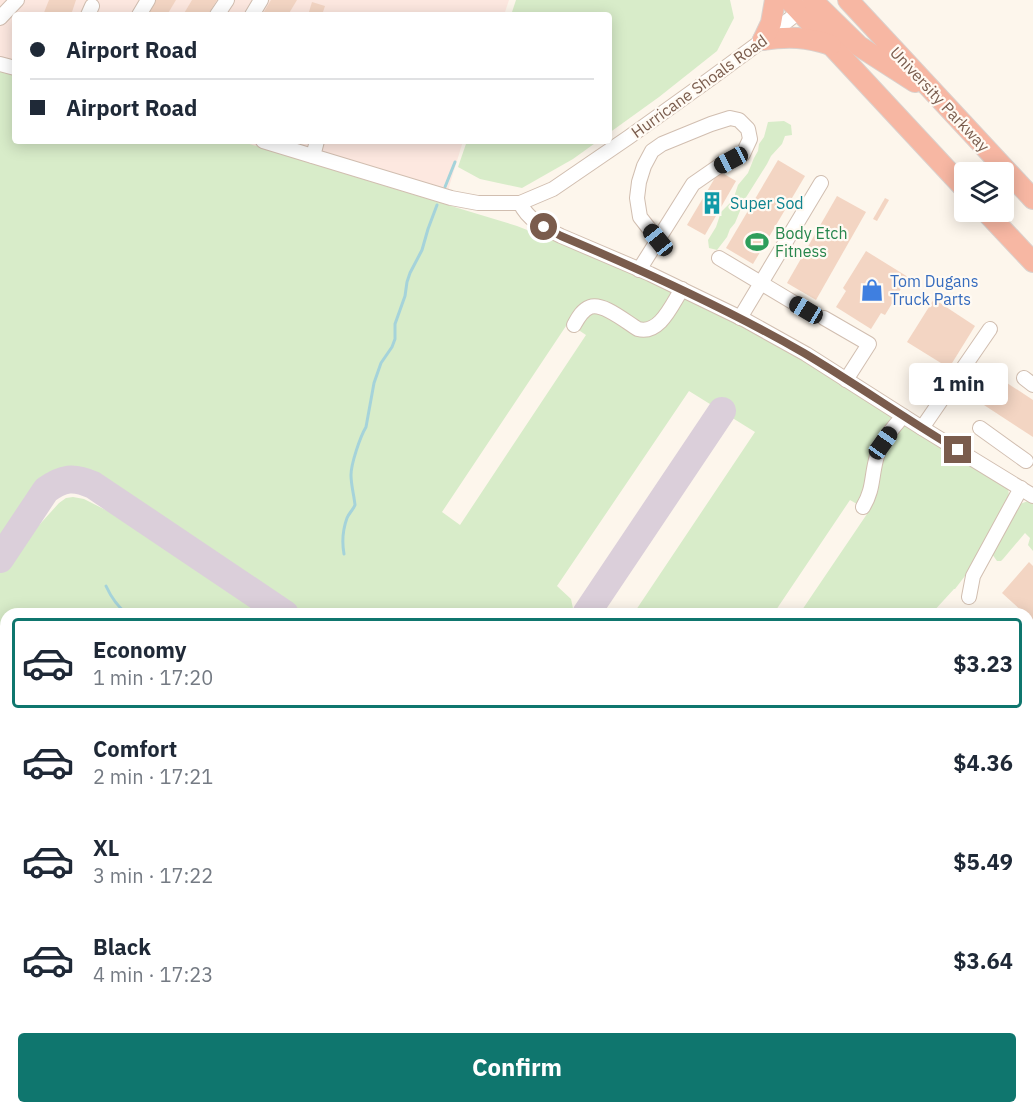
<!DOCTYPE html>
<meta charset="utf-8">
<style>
body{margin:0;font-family:"IBM Plex Sans",sans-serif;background:#f2f2f3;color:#1f2937;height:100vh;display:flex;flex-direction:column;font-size:22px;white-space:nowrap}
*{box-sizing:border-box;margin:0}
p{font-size:20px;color:#747a83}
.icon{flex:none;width:33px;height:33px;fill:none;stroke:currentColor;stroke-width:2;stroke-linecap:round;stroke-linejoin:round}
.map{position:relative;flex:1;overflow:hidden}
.side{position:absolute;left:0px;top:608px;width:1034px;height:506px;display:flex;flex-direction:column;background:#fff;border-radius:18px 18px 0 0;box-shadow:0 3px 15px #0003}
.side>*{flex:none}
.top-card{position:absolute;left:12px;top:12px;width:600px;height:132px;border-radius:6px;box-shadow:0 3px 15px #0003;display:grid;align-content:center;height:132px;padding:0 18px;background:#fff}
.controls{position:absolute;left:954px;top:162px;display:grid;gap:12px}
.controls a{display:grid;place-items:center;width:60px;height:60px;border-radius:6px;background:#fff;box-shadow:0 3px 15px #0003;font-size:30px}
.end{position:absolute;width:27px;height:27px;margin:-14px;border:8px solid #7a5c4d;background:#fff;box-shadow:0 0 0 3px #fff}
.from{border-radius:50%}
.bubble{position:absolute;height:42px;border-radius:6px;background:#fff;box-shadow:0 3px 15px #0003;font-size:20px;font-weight:700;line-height:42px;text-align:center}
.car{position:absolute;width:18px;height:36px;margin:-18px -9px;border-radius:8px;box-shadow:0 0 4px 2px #0007;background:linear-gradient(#222 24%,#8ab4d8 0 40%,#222 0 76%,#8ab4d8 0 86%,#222 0)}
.top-card b{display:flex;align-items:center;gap:21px;height:57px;font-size:22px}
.top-card b+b{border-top:2px solid #e0e1e3}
.top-card i{width:15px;height:15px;background:#1f2937}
ul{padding:10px 0 0;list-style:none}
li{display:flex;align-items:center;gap:18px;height:90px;margin:0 12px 9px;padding:0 6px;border:3px solid transparent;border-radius:6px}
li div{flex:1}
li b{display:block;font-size:22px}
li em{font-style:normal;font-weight:700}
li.current{border-color:#0f766e}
li>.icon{width:54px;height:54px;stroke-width:1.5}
.action{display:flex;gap:12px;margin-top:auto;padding:12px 18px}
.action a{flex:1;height:69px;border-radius:6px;background:#0f766e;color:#fff;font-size:24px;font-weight:700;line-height:69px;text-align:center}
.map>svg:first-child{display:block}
.commercial{fill:#fde8e0}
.green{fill:#d8ecc9;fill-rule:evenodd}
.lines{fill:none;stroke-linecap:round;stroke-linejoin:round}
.stream{stroke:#a5d3da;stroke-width:3}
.taxiway{stroke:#dbcfda;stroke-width:28}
.runway{stroke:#dbcfda;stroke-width:72}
.building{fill:#f3d5c3}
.minor-casing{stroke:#d1beb0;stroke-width:16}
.highway-casing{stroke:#dad1cd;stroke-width:22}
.minor{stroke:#fff;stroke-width:14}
.highway{stroke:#f7b7a3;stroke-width:20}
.route{stroke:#7a5c4d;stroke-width:8}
.labels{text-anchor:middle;stroke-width:4.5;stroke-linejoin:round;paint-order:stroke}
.street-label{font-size:16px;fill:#7a5c4d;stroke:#fffaf3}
.culture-label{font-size:16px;fill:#0d838f;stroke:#fffaf3;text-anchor:start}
.leisure-label{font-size:16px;fill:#27864d;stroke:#fffaf3;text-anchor:start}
.shop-label{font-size:16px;fill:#366cbe;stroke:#fffaf3;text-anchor:start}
</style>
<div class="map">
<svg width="1033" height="1112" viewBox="0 0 1033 1112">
<rect width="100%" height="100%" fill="#fdf6ec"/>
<!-- commercial -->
<g class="commercial">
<polygon points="0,0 509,0 504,15 15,15 15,71 0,66"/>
<polygon points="235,141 463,141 446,197"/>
</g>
<!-- green -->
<g class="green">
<polygon points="516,0 730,0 734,18 717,51 659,97 609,133 609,15 511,15"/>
<path d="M0,71L15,75V141H240L322,166L336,171L471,212L517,226L606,261L696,301L795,354L1008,487L1009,496L968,572L955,589H954L932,613H909L908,612L906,614L800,613L869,511L850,500L774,613H634L755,432L689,391L557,586L571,599L574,613H302L97,475C58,461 44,475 24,506C16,518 8,529 0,541ZM568,323L586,335L460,525L442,512Z"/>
<polygon points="784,121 791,125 792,135 785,136 782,144 771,156 767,164 745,199 735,223 730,229 727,237 717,250 709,248 708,240 716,227 721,212 733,200 738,185 748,173 754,158 758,151 759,144 764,137 768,122"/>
<polygon points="467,141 598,141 573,159 522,188 480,179 458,167"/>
<polygon points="73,497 84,499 151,533 271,613 6,614 6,952 0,948 0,573 13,554 59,503 66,498"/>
<polygon points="1028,501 1033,503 1033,551 1028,545 1030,538 1025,533 1003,559 1001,561 997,561 992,554 1020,504"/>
<polygon points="0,1007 6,1011 6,1107 150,1107 157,1112 0,1112"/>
<polygon points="238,1107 1011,1107 1018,1112 246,1112"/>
</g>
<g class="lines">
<!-- stream -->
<g class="stream">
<polyline points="445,187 455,162"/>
<path d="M344,554C342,543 343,529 347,518C349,513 353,510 355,505C354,495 351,485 351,475C351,464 360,437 366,427L374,383L381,363L392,347L395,339V324L405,296L407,282L410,273L422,250L428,229L437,205"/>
<path d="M106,586C111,597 117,606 127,614"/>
<polyline points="752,1107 754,1112"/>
</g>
<!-- taxiway -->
<g class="taxiway">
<path d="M0,559L46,490C63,478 73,476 93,485L285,614"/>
<polyline points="586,614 722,411"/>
<polyline points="1028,999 1031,1008 1029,1021"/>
<polyline points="1026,1107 1033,1112"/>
</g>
<!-- runway -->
<g class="runway">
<polyline points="0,979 6,983"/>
<polyline points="193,1107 200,1112"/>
</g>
</g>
<!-- building -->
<g class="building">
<polygon points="49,0 76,0 71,15 43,15"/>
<polygon points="153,0 176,0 167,15 144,15"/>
<polygon points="192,0 217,0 208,15 183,15"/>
<polygon points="271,0 297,0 288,15 262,15"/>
<polygon points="312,2 325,6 322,15 308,15"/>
<polygon points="778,160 805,176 753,264 726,248"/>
<polygon points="719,171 736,181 705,235 687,225"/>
<polygon points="837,196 866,212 816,300 787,283"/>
<polygon points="885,198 889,200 877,221 873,219"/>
<polygon points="866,251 908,277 885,315 881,313 871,329 836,307 846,291 843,288"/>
<polygon points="934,299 975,326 949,368 907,342"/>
<polygon points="978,364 1033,400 1033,437 961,390"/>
<polygon points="1029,562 1033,566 1033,620 1028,615 1028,614 1025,614 1002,593"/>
<polygon points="1033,684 1033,721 1028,728 1028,691"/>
<polygon points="1033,770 1033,807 1028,813 1028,776"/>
</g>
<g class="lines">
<!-- minor casing -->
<g class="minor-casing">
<g id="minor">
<polyline points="88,15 92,6"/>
<polyline points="139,15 148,0"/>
<polyline points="217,15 227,0"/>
<polyline points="252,15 261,0"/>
<polyline points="0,18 17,0"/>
<polyline points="0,64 15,68"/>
<polyline points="263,141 451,198 478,203 520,203 553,189 629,137 710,79 763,40 805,7"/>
<polyline points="313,156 317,141"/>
<path d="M520,203C528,220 544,228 561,236L650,274L745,320L806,354L922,428L1033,496"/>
<polyline points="719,258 806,310"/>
<polyline points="639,270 693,184 719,166 743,154 750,139 748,129 739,120 730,118 711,124 662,144 652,151 644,166 639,182 637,198 640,217 658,240"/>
<polyline points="740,318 821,183"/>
<polyline points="824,318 869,344 846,380"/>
<path d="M574,325C578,318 582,310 590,307C603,302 626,322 638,329C660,335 672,304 682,289"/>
<polyline points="1024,378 1033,385"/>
<polyline points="922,428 990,329"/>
<polyline points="980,428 1026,461"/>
<path d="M863,507C874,489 871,476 877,456C881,441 893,428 903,416"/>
<polyline points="969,597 973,576 1021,488"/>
</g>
</g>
<!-- highway casing -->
<g class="highway-casing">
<g id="highway">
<polyline points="789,0 964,188"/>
<polyline points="848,0 1033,199"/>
<polyline points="813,1 859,46 915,82"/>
<path d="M763,40C789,36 806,37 831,45"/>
<polyline points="763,40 771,23 775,0"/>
<polyline points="986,212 1033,262"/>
</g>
</g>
<!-- minor -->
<use href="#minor" class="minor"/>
<!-- highway -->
<use href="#highway" class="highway"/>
</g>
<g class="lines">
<!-- route -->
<path class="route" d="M544,227L561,236C644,271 726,308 804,353C856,384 906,419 958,450"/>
</g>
<!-- icons -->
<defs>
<g id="building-bare" transform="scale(1.8)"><path d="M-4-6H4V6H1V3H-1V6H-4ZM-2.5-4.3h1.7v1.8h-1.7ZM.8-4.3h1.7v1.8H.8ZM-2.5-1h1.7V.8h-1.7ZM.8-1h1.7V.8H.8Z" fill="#0f9aa8" stroke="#fffaf3" stroke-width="2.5" paint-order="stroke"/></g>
<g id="stadium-bare" transform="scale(1.8)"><path d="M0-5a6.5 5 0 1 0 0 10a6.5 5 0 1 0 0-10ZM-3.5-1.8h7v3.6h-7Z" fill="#2e9e5b" stroke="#fffaf3" stroke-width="2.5" paint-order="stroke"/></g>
<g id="shop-bare" transform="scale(1.8)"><path d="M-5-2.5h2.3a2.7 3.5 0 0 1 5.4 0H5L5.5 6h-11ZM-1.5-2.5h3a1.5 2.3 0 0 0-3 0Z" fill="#3f7fe0" stroke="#fffaf3" stroke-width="2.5" paint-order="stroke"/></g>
</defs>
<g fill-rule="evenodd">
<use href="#building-bare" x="712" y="203"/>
<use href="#stadium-bare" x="757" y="242"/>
<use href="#shop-bare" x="872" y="290"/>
</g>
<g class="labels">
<!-- street labels -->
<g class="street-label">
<text transform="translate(699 86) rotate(-36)" y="6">Hurricane Shoals Road</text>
<text transform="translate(940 99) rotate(47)" y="6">University Parkway</text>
</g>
<!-- culture labels -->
<g class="culture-label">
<text x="730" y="209">Super Sod</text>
</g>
<!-- leisure labels -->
<g class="leisure-label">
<text x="775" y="239">Body Etch<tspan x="775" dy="18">Fitness</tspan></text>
</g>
<!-- shop labels -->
<g class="shop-label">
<text x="890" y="287">Tom Dugans<tspan x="890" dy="18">Truck Parts</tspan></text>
</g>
</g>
</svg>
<div class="controls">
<a><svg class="icon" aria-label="layers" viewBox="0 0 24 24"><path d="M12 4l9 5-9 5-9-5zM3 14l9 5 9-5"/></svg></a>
</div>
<i class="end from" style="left:544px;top:227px"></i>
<i class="end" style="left:958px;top:450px"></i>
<div class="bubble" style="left:909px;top:363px;width:99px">1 min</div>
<i class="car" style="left:731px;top:160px;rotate:242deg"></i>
<i class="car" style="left:658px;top:240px;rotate:321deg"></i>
<i class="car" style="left:806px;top:310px;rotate:301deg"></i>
<i class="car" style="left:883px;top:443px;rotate:35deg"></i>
<div class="top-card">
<b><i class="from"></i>Airport Road</b>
<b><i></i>Airport Road</b>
</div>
<section class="side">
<ul>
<li class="current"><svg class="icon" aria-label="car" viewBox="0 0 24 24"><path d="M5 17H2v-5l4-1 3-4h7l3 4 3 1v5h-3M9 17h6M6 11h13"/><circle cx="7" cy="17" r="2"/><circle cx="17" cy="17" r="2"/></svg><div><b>Economy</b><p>1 min · 17:20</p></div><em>$3.23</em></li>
<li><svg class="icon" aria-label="car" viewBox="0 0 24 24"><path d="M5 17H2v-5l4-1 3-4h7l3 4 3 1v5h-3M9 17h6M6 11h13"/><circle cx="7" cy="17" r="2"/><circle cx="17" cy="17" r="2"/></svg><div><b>Comfort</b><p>2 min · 17:21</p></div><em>$4.36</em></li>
<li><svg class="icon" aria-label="car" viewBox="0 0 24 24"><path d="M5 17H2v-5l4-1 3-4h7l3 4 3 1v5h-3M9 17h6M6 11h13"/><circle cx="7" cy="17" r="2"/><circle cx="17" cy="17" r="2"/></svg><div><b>XL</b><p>3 min · 17:22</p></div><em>$5.49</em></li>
<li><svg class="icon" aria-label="car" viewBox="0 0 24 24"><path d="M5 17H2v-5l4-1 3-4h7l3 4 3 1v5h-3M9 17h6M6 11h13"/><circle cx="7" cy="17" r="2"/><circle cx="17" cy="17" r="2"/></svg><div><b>Black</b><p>4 min · 17:23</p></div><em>$3.64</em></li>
</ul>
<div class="action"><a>Confirm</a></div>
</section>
</div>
